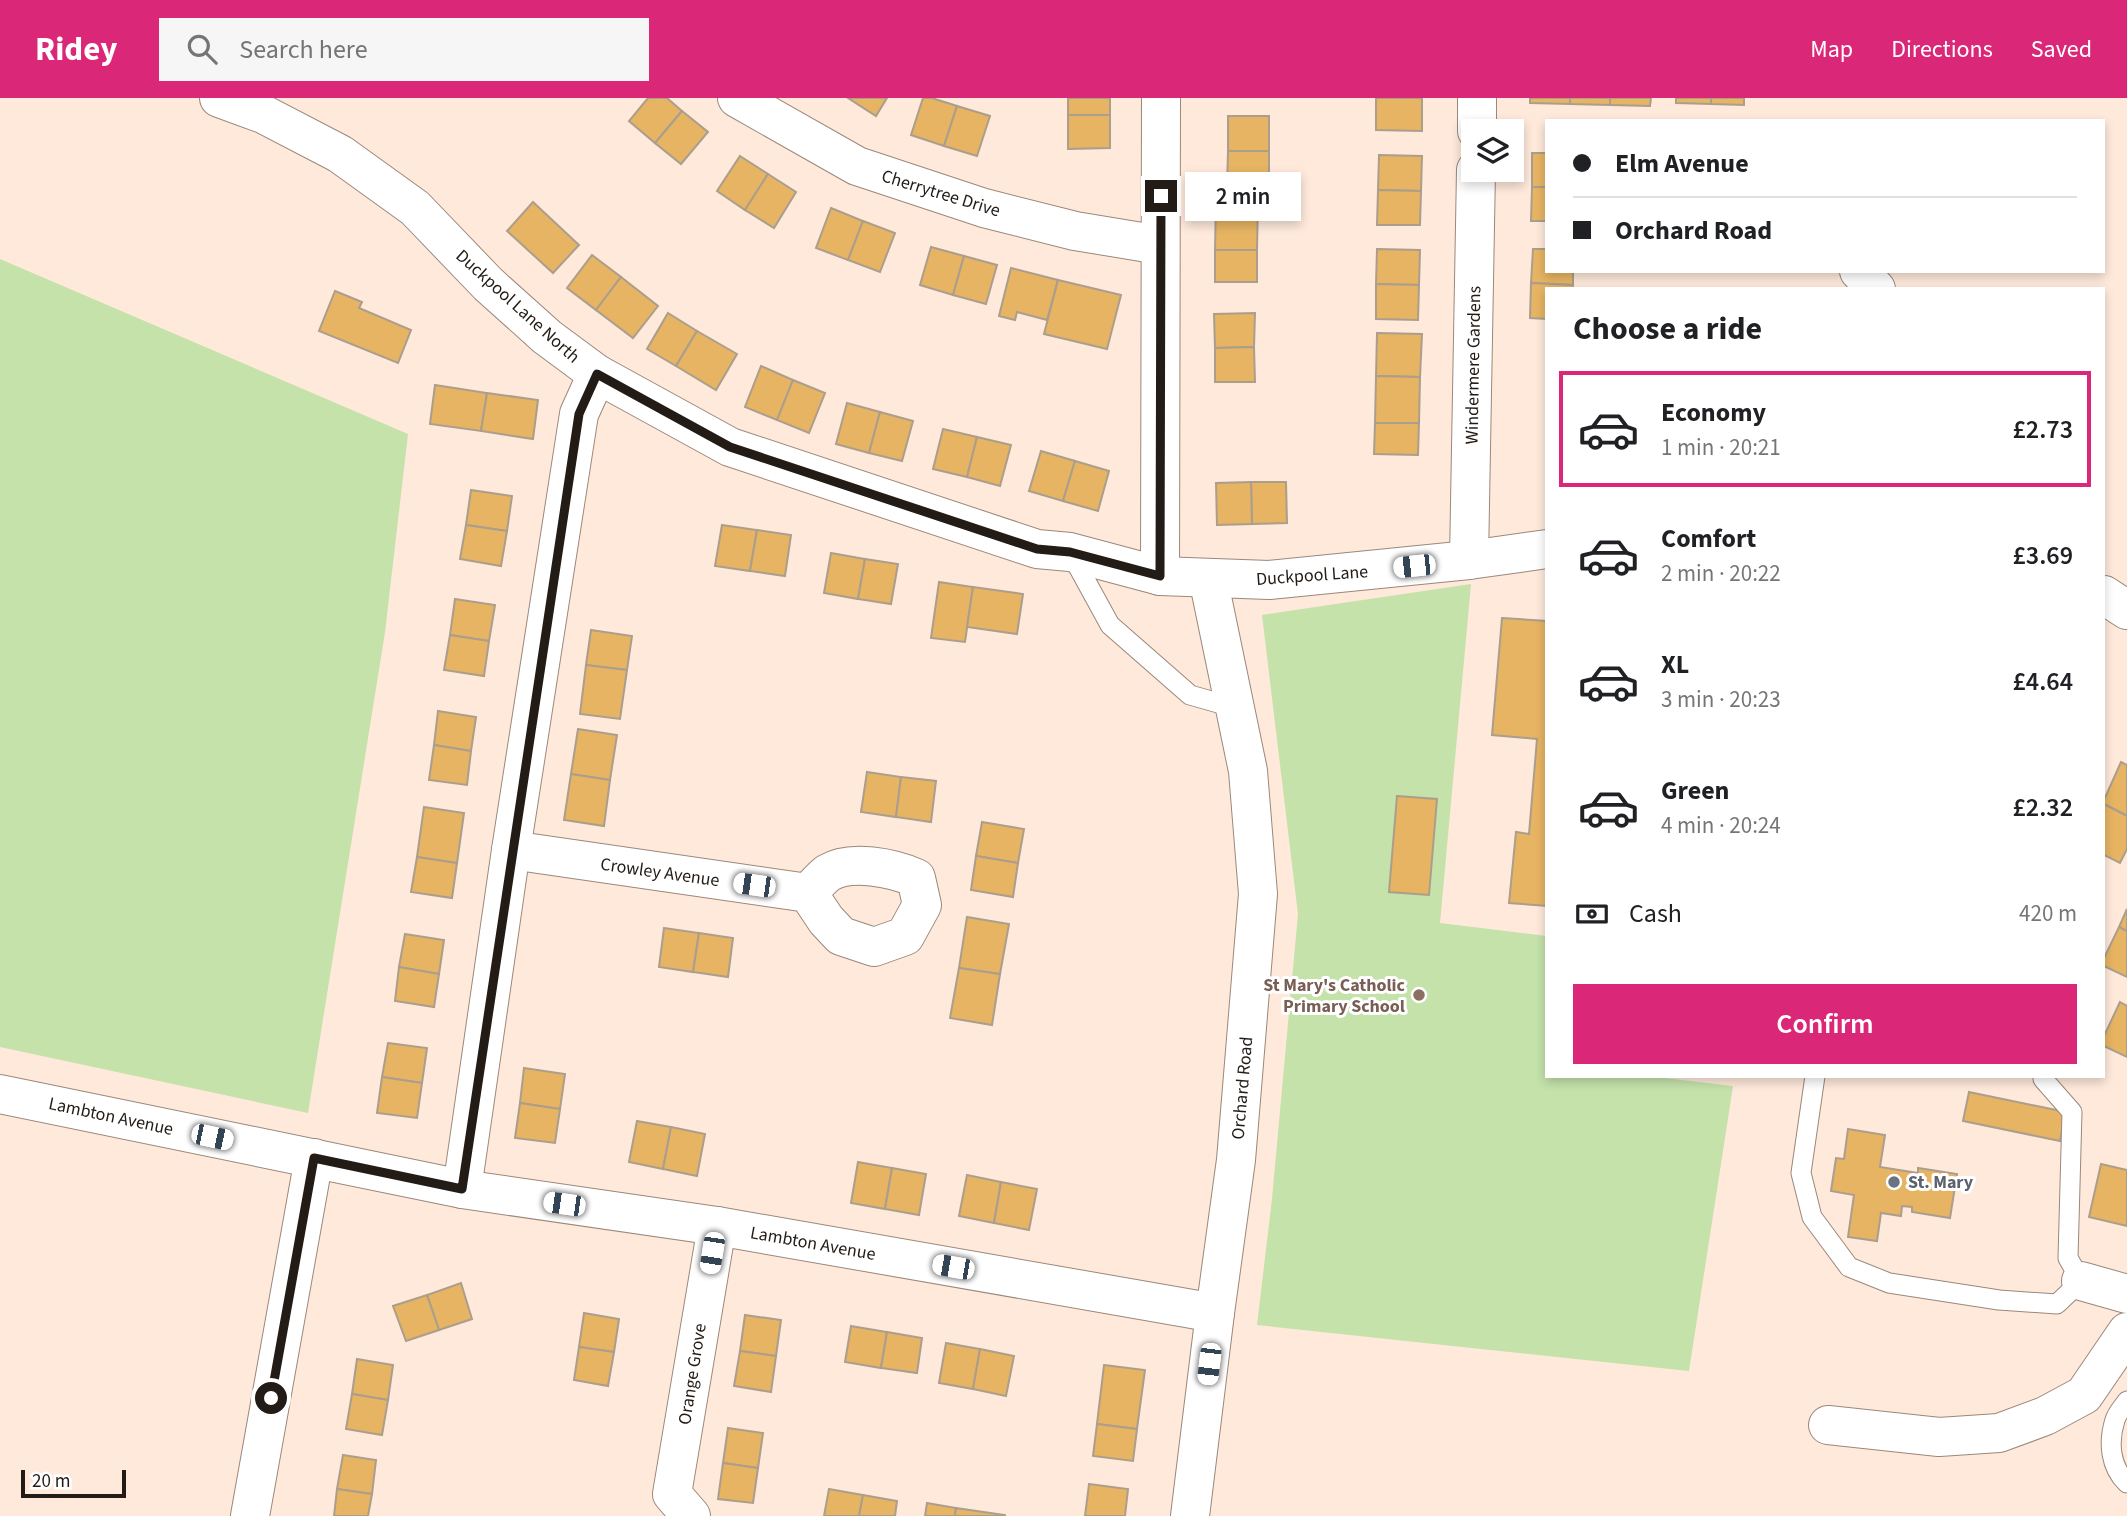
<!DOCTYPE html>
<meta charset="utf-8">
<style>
body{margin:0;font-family:"Source Sans 3",sans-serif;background:#f6f6f6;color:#202124;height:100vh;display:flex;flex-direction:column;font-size:26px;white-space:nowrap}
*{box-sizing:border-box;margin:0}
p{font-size:23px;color:#757577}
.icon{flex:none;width:38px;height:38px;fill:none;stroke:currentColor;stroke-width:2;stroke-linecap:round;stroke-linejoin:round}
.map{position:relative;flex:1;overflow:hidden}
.sheet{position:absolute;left:1545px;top:189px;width:560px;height:791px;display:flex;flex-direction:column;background:#fff;border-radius:0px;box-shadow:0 4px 10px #0003}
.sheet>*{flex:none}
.hud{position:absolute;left:1545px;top:21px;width:560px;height:154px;border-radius:0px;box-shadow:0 4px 10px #0003;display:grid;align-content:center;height:154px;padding:0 28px;background:#fff}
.buttons{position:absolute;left:1461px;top:21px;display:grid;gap:14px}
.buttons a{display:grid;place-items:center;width:63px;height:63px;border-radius:0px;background:#fff;box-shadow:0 4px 10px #0003;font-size:35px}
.scale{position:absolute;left:21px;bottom:18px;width:105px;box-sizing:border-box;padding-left:7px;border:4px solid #221b16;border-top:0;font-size:19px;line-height:24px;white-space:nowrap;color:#221b16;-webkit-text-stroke:5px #fff;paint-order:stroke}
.end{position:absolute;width:32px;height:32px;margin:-16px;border:9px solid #221b16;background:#fff;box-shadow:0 0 0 4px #fff}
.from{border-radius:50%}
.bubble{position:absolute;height:49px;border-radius:0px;background:#fff;box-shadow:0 4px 10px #0003;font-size:23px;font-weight:600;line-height:49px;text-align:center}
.car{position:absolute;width:21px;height:42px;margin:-21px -10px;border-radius:9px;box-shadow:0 0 5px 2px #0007;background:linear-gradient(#fff 24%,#345 0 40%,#fff 0 76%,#345 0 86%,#fff 0)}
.hud b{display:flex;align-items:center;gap:24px;height:66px;font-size:26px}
.hud b+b{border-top:2px solid #e0e0e0}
.hud i{width:18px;height:18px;background:#202124}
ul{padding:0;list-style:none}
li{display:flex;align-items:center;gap:21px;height:116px;margin:0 14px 10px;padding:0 14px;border:4px solid transparent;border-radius:0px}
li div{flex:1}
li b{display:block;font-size:26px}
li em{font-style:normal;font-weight:600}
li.selected{border-color:#db2777}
li>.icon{width:63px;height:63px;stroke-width:1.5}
h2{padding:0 28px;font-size:32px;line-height:84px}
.pay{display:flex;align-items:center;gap:18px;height:77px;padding:0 28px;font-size:26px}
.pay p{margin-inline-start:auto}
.cta{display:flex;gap:14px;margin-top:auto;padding:14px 28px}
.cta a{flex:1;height:80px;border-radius:0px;background:#db2777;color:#fff;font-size:28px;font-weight:600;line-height:80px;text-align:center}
header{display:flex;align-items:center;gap:42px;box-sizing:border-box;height:98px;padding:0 35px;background:#db2777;color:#fff}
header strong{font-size:33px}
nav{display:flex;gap:38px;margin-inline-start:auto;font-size:24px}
.search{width:490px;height:63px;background:#f6f6f6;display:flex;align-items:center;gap:18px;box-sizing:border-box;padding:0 24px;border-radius:0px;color:#757577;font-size:26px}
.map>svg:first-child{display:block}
.green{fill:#c4e2aa}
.building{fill:#e6b462;stroke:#ab9e8c;stroke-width:2}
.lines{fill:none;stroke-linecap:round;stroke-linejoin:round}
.service-casing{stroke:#9b887b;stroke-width:21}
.minor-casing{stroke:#9b887b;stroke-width:40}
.service{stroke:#fff;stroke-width:19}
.minor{stroke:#fff;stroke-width:38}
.route{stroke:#221b16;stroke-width:9}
.education-dot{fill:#8d6e63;stroke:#fff;stroke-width:2.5}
.worship-dot{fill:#6b7280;stroke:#fff;stroke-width:2.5}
.labels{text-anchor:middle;stroke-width:6;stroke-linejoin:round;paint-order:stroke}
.street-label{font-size:18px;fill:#221b16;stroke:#fff}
.education-label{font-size:18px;font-weight:bold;fill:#785e54;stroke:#fff;text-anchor:end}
.worship-label{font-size:18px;font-weight:bold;fill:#5b616d;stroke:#fff;text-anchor:start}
</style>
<header>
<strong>Ridey</strong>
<div class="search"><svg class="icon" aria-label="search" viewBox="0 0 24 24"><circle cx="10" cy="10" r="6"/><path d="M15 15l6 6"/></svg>Search here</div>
<nav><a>Map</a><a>Directions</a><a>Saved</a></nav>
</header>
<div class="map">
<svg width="2127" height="1418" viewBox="0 0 2127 1418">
<rect width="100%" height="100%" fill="#fee9db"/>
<!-- green -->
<g class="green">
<polygon points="0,161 408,336 385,534 308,1015 0,949"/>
<polygon points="1471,486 1440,825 1547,838 1547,978 1648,978 1733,988 1689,1273 1257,1227 1272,1101 1298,816 1262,517"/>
</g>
<!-- building -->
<g class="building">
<polygon points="648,0 667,0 682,13 655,45 629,23"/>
<polygon points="848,0 887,0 876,18"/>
<polygon points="923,0 932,0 957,8 944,48 911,37"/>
<rect x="1068" y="0" width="42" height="17"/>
<polygon points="1376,0 1422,0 1422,33 1376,32"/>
<polygon points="1530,0 1570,0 1570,6 1530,5"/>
<polygon points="1570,0 1610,0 1610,7 1570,6"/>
<polygon points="1610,0 1651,0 1650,8 1610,7"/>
<polygon points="1676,0 1711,0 1711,6 1676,5"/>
<polygon points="1711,0 1744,0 1744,7 1711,6"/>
<polygon points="957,8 990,18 977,58 944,48"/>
<polygon points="682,13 708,34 681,66 655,45"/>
<polygon points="1068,17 1110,17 1110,50 1068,51"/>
<rect x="1228" y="18" width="41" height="35"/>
<polygon points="1228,53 1269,53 1269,88 1227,88"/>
<rect x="1532" y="55" width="15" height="34"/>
<polygon points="1379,57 1422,58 1421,93 1378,92"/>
<polygon points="740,58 768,76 745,112 717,93"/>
<polygon points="768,76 796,94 774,130 745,112"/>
<polygon points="1532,89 1547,89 1547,123 1531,123"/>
<polygon points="1378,92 1421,93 1420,127 1377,127"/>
<polygon points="1216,102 1258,103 1257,152 1215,152"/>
<polygon points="533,104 579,147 553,175 507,133"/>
<polygon points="831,110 863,123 848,162 816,150"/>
<polygon points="863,123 895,135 880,174 848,162"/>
<polygon points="931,149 964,158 953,197 920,187"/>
<polygon points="1377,151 1420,152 1419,187 1376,186"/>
<polygon points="1533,151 1547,151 1547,173 1573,173 1573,187 1531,185"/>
<rect x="1215" y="152" width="42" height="32"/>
<polygon points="592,157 621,179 596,212 567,190"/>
<polygon points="964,158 997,167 986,206 953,197"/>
<polygon points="1011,170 1058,182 1047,222 1017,214 1015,222 999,218"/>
<polygon points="621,179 658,208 633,240 596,212"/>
<polygon points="1058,182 1121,197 1107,251 1044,236"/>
<polygon points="1531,185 1573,187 1572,191 1547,191 1547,221 1530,220"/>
<polygon points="1376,186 1419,187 1418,222 1376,221"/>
<polygon points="335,193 362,204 359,210 411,232 398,265 319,233"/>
<polygon points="668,215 697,233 676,268 647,251"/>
<polygon points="1255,215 1254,249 1215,250 1214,216"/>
<polygon points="697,233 737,256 716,292 676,268"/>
<polygon points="1377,235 1422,236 1420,279 1376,278"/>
<polygon points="1254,249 1255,284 1215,284 1215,250"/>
<polygon points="761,268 793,282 777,322 745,309"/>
<polygon points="1376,278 1420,279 1419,325 1375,325"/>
<polygon points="793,282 825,295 809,335 777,322"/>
<polygon points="435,287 487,295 481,333 430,326"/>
<polygon points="487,295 538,302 533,341 481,333"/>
<polygon points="847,305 880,314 869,355 836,346"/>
<polygon points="880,314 913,323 902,363 869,355"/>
<polygon points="1375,325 1419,325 1418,357 1374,356"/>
<polygon points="943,331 977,339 967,379 933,371"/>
<polygon points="977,339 1011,347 1000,388 967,379"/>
<polygon points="1041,353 1075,363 1063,403 1029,393"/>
<polygon points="1075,363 1109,373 1098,413 1063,403"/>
<polygon points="1251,384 1286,384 1287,425 1252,426"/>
<polygon points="1251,384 1252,426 1217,427 1216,385"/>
<polygon points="471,392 512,398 507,433 466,427"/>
<polygon points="466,427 507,433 501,468 460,461"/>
<polygon points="722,427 757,432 750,473 715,468"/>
<polygon points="757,432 791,437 785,478 750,473"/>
<polygon points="831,455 865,461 858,501 824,495"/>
<polygon points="865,461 898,466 891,506 858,501"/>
<polygon points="939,484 973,489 965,544 931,540"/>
<polygon points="973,489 1023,496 1017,536 967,529"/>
<polygon points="455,501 495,507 489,543 450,537"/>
<polygon points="1502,520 1547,523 1547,808 1509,805 1516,734 1529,736 1537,641 1492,637"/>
<polygon points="591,532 632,538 627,572 586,567"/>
<polygon points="450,537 489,543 484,578 444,572"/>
<polygon points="586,567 627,572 620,621 580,616"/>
<polygon points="438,613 476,619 471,653 434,647"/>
<polygon points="578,631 617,637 610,682 571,676"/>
<polygon points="434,647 471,653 467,687 429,682"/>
<polygon points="2121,664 2127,667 2127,718 2104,706 2104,702"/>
<polygon points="867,674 901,679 896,719 861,714"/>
<polygon points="571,676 610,682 604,728 564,722"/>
<polygon points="901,679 936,683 931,724 896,719"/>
<polygon points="1397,698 1437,701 1429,797 1389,794"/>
<polygon points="2104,706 2127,718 2127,751 2120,765 2104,757"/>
<polygon points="424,709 464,715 457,765 417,759"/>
<polygon points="982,724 1024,731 1018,765 976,758"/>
<polygon points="976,758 1018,765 1013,799 971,792"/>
<polygon points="417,759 457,765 452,800 411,794"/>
<polygon points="2127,811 2127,833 2119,829"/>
<polygon points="967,819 1009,826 1000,876 959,870"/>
<polygon points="2119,829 2127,833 2127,879 2104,868 2104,860"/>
<polygon points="664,830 699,835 693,874 659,869"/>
<polygon points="699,835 733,840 728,879 693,874"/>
<polygon points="405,836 444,842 439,876 399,869"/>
<polygon points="399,869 439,876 434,909 395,903"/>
<polygon points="959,870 1000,876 992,927 950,920"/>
<polygon points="2120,904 2127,908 2127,959 2104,948 2104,938"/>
<polygon points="388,945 427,950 422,985 382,979"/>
<polygon points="524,970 565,976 560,1011 520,1005"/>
<polygon points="382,979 422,985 417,1020 377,1015"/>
<polygon points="1969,994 2066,1014 2060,1043 1963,1023"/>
<polygon points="520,1005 560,1011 555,1045 515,1040"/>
<polygon points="637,1023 671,1029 663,1071 629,1064"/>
<polygon points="671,1029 705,1036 697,1078 663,1071"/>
<polygon points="1848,1031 1885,1037 1880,1069 1918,1075 1918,1070 1957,1076 1950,1120 1912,1114 1912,1109 1902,1108 1901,1118 1881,1115 1877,1143 1848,1139 1854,1097 1831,1093 1836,1060 1844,1061"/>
<polygon points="858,1064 892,1070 885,1111 851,1105"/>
<polygon points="2101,1066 2127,1072 2127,1128 2089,1119"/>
<polygon points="892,1070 926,1076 919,1117 885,1111"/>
<polygon points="967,1077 1001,1084 994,1125 959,1118"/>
<polygon points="1001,1084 1037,1091 1029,1132 994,1125"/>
<polygon points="461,1185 472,1221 439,1232 427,1197"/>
<polygon points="427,1197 439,1232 406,1243 393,1208"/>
<polygon points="584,1215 619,1221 614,1254 579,1249"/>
<polygon points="745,1217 781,1222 776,1258 740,1253"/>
<polygon points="851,1228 887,1234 881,1270 845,1264"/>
<polygon points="887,1234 922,1240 917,1275 881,1270"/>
<polygon points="946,1245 980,1251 973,1291 939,1285"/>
<polygon points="579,1249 614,1254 608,1288 574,1282"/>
<polygon points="980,1251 1014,1258 1006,1298 973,1291"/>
<polygon points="740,1253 776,1258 771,1294 734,1288"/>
<polygon points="357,1261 393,1267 388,1302 352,1296"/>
<polygon points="1104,1267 1145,1272 1137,1331 1097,1326"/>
<polygon points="352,1296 388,1302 382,1337 346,1331"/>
<polygon points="1097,1326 1137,1331 1133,1363 1093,1358"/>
<polygon points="728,1330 763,1335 758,1370 723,1365"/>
<polygon points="343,1357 376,1362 372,1396 337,1391"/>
<polygon points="723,1365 758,1370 753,1405 718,1401"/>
<polygon points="1089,1386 1128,1391 1125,1418 1085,1418"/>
<polygon points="337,1391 372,1396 368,1418 334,1418"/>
<polygon points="829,1391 863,1397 859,1418 824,1418"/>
<polygon points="863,1397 897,1403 895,1418 859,1418"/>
<polygon points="927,1405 956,1410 955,1418 925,1418"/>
<polygon points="956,1410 1005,1417 1005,1418 955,1418"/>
</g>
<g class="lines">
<!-- service casing -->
<g class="service-casing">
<g id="service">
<polyline points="1070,454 1110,527 1190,597 1236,610"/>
<polyline points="1815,978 1801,1075 1812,1119 1849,1169 1889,1185 1999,1202 2057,1206 2081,1183 2068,1160 2072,1014 2043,981"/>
<path d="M2127,1303C2123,1309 2117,1315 2115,1322C2108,1344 2110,1369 2127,1385"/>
</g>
</g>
<!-- minor casing -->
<g class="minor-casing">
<g id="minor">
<polyline points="219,0 263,16 340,56 415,110 488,186 547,239 597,276 730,349 1037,451 1070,454 1160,478 1269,482 1469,462 1547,451"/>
<polyline points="737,0 857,68 984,110 1075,133 1160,147"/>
<polyline points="1477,33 1477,0"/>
<polyline points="1859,173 1876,191"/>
<polyline points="1469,462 1476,72"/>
<polyline points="1160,478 1161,0"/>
<polyline points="2104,497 2127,512"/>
<path d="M511,752L808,795L826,822L841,838L874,849L905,838L922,807L916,780C893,770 851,761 828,775C821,780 814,789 808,795"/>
<polyline points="0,996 462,1091 717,1128 1215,1215"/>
<polyline points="462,1091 511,752 579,316 597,276"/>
<polyline points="2081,1183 2127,1196"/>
<polyline points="1828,1327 1939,1339 1999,1335 2045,1318 2084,1297 2127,1234"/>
<polyline points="250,1418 314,1060"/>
<polyline points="691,1418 672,1396 717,1128"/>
<polyline points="1190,1418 1215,1215 1236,1062 1258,796 1248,673 1208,480"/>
</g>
</g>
<!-- service -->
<use href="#service" class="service"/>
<!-- minor -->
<use href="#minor" class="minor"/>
</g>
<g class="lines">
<!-- route -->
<polyline class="route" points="271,1300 314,1060 462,1091 579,316 597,276 730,349 1037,451 1070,454 1160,478 1161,98"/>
</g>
<!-- markers -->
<circle class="education-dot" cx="1419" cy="897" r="7"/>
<circle class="worship-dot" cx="1894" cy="1084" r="7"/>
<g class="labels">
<!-- street labels -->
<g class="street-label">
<text transform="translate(941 95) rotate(17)" y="6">Cherrytree Drive</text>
<text transform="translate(518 208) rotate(42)" y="6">Duckpool Lane North</text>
<text transform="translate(1473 267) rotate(-89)" y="6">Windermere Gardens</text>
<text transform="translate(1312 477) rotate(-4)" y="6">Duckpool Lane</text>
<text transform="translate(660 774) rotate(8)" y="6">Crowley Avenue</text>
<text transform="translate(1242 990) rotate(-85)" y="6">Orchard Road</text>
<text transform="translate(111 1018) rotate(12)" y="6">Lambton Avenue</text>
<text transform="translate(813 1145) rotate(10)" y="6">Lambton Avenue</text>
<text transform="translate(692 1276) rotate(-81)" y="6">Orange Grove</text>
</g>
<!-- education labels -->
<g class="education-label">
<text x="1405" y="893">St Mary's Catholic<tspan x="1405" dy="21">Primary School</tspan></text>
</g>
<!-- worship labels -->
<g class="worship-label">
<text x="1908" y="1090">St. Mary</text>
</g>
</g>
</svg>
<div class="buttons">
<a><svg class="icon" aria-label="layers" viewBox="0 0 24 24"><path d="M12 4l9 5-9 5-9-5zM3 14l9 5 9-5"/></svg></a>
</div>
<div class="scale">20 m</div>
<i class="end from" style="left:271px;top:1300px"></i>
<i class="end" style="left:1161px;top:98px"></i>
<div class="bubble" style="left:1185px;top:74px;width:116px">2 min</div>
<i class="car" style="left:1414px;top:468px;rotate:264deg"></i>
<i class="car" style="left:754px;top:787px;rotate:278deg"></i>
<i class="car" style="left:212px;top:1039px;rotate:102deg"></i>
<i class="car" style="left:564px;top:1106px;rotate:278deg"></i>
<i class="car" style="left:712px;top:1155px;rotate:189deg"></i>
<i class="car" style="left:953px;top:1169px;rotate:280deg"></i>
<i class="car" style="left:1209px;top:1266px;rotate:187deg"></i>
<div class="hud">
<b><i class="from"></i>Elm Avenue</b>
<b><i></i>Orchard Road</b>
</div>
<section class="sheet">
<h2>Choose a ride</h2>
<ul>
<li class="selected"><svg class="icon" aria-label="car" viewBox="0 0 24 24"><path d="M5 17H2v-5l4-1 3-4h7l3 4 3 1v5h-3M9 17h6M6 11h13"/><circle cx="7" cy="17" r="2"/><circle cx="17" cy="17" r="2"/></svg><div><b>Economy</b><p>1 min · 20:21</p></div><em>£2.73</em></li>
<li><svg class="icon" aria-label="car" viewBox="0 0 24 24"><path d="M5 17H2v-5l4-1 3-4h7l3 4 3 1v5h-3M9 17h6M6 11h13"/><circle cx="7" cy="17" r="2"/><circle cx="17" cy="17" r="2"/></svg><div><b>Comfort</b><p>2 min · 20:22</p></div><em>£3.69</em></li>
<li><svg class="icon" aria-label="car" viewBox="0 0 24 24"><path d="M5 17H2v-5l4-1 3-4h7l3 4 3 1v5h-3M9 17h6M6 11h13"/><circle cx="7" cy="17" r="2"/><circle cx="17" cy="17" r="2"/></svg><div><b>XL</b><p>3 min · 20:23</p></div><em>£4.64</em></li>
<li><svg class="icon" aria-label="car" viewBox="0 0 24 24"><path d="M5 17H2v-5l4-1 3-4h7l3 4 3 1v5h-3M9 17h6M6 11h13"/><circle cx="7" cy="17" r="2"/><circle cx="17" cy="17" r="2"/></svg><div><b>Green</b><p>4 min · 20:24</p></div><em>£2.32</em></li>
</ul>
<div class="pay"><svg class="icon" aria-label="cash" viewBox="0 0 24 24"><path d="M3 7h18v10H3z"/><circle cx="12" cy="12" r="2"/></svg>Cash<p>420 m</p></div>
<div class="cta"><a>Confirm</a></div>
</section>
</div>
